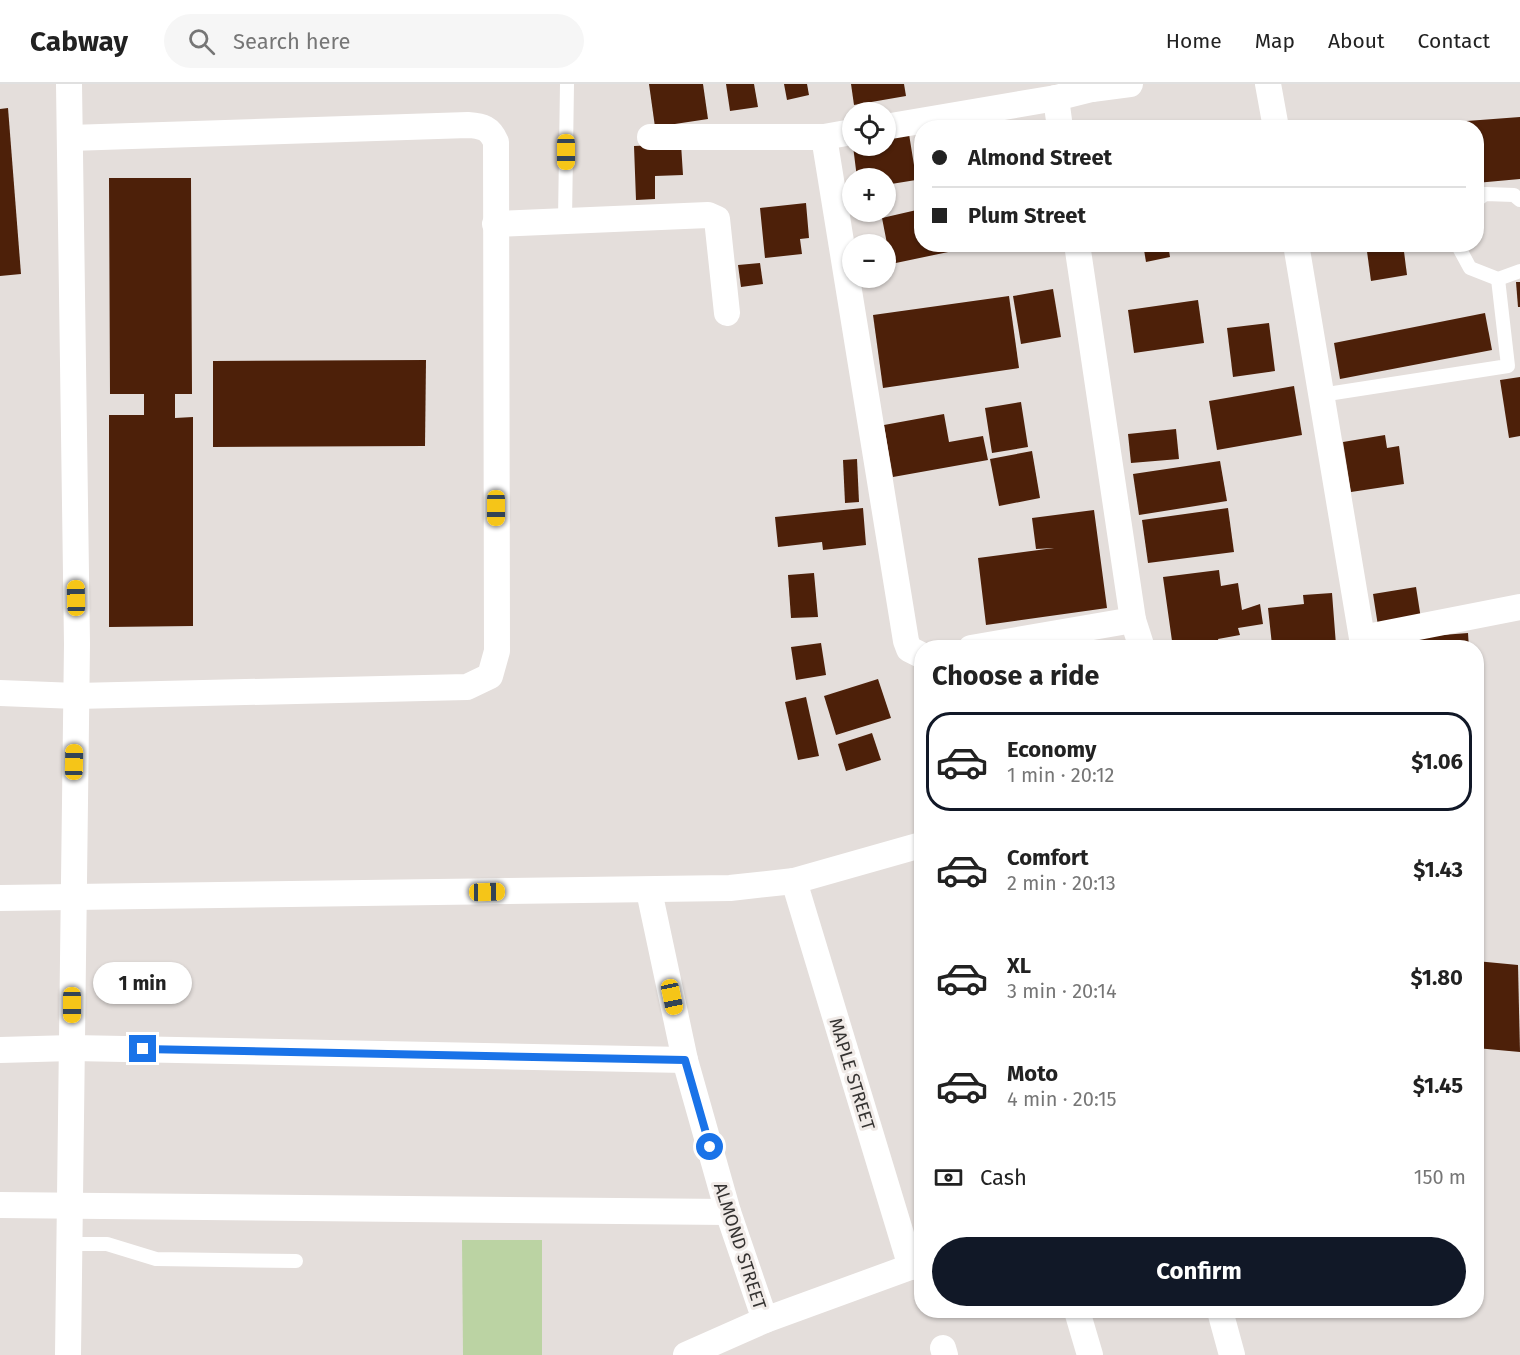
<!DOCTYPE html>
<meta charset="utf-8">
<style>
body{margin:0;font-family:"Fira Sans",sans-serif;background:#f6f6f6;color:#222;height:100vh;display:flex;flex-direction:column;font-size:22px;white-space:nowrap}
*{box-sizing:border-box;margin:0}
p{font-size:20px;color:#767676}
.icon{flex:none;width:33px;height:33px;fill:none;stroke:currentColor;stroke-width:2;stroke-linecap:round;stroke-linejoin:round}
.map{position:relative;flex:1;overflow:hidden}
.panel{position:absolute;left:914px;top:556px;width:570px;height:678px;display:flex;flex-direction:column;background:#fff;border-radius:24px;box-shadow:0 2px 4px #0004}
.panel>*{flex:none}
.hud{position:absolute;left:914px;top:36px;width:570px;height:132px;border-radius:24px;box-shadow:0 2px 4px #0004;display:grid;align-content:center;height:132px;padding:0 18px;background:#fff}
.fabs{position:absolute;left:842px;top:18px;display:grid;gap:12px}
.fabs a{display:grid;place-items:center;width:54px;height:54px;border-radius:50%;background:#fff;box-shadow:0 2px 4px #0004;font-size:30px}
.end{position:absolute;width:27px;height:27px;margin:-14px;border:8px solid #1a73e8;background:#fff;box-shadow:0 0 0 3px #fff}
.from{border-radius:50%}
.bubble{position:absolute;height:42px;border-radius:21px;background:#fff;box-shadow:0 2px 4px #0004;font-size:20px;font-weight:700;line-height:42px;text-align:center}
.car{position:absolute;width:18px;height:36px;margin:-18px -9px;border-radius:8px;box-shadow:0 0 4px 2px #0007;background:linear-gradient(#f5c518 24%,#345 0 40%,#f5c518 0 76%,#345 0 86%,#f5c518 0)}
.hud b{display:flex;align-items:center;gap:21px;height:57px;font-size:22px}
.hud b+b{border-top:2px solid #e0e0e0}
.hud i{width:15px;height:15px;background:#222}
ul{padding:0;list-style:none}
li{display:flex;align-items:center;gap:18px;height:99px;margin:0 12px 9px;padding:0 6px;border:3px solid transparent;border-radius:24px}
li div{flex:1}
li b{display:block;font-size:22px}
li em{font-style:normal;font-weight:700}
li.on{border-color:#111827}
li>.icon{width:54px;height:54px;stroke-width:1.5}
h2{padding:0 18px;font-size:27px;line-height:72px}
.pay{display:flex;align-items:center;gap:15px;height:66px;padding:0 18px;font-size:22px}
.pay p{margin-inline-start:auto}
.cta{display:flex;gap:12px;margin-top:auto;padding:12px 18px}
.cta a{flex:1;height:69px;border-radius:36px;background:#111827;color:#fff;font-size:24px;font-weight:700;line-height:69px;text-align:center}
header{display:flex;align-items:center;gap:36px;box-sizing:border-box;height:84px;padding:0 30px;background:#fff;border-bottom:2px solid #e0e0e0}
header strong{font-size:28px}
nav{display:flex;gap:33px;margin-inline-start:auto;font-size:21px}
.search{width:420px;height:54px;background:#f6f6f6;display:flex;align-items:center;gap:15px;box-sizing:border-box;padding:0 21px;border-radius:33px;color:#767676;font-size:22px}
.map>svg:first-child{display:block}
.green{fill:#bbd3a3}
.building{fill:#4d2009}
.lines{fill:none;stroke-linecap:round;stroke-linejoin:round}
.lane{stroke:#fff;stroke-width:14}
.street{stroke:#fff;stroke-width:26}
.route{stroke:#1a73e8;stroke-width:8}
.labels{text-anchor:middle;stroke-width:6;stroke-linejoin:round;paint-order:stroke}
.street-label{font-size:18px;fill:#353332;stroke:#f1ebe8}
</style>
<header>
<strong>Cabway</strong>
<div class="search"><svg class="icon" aria-label="search" viewBox="0 0 24 24"><circle cx="10" cy="10" r="6"/><path d="M15 15l6 6"/></svg>Search here</div>
<nav><a>Home</a><a>Map</a><a>About</a><a>Contact</a></nav>
</header>
<div class="map">
<svg width="1520" height="1271" viewBox="0 0 1520 1271">
<rect width="100%" height="100%" fill="#e4dedb"/>
<!-- green -->
<polygon class="green" points="462,1156 542,1156 542,1271 463,1271"/>
<!-- building -->
<g class="building">
<polygon points="649,0 703,0 708,35 655,43"/>
<polygon points="726,0 754,0 758,23 730,27"/>
<polygon points="784,0 807,0 809,11 787,16"/>
<polygon points="851,0 904,0 906,12 854,21"/>
<polygon points="8,24 21,190 0,192 0,25"/>
<polygon points="1520,33 1520,95 1476,99 1476,44 1440,44 1440,39"/>
<polygon points="909,50 914,81 921,80 921,121 918,121 916,96 885,101 885,94 857,94 853,62 885,62 885,53"/>
<polygon points="681,60 683,91 655,92 655,115 636,116 634,62"/>
<polygon points="109,94 191,94 192,310 175,310 175,334 193,333 193,542 109,543 109,331 144,331 144,310 110,310"/>
<polygon points="806,119 809,154 800,155 802,170 765,174 760,124"/>
<polygon points="921,125 921,160 952,160 953,167 891,180 882,134"/>
<polygon points="1143,160 1168,160 1170,173 1146,178"/>
<polygon points="1366,160 1403,160 1407,191 1371,197"/>
<polygon points="760,179 763,200 741,203 738,181"/>
<polygon points="1516,198 1520,198 1520,223 1518,223"/>
<polygon points="1053,205 1061,253 1021,260 1013,212"/>
<polygon points="1009,212 1019,284 883,304 873,231"/>
<polygon points="1198,216 1204,259 1134,269 1128,226"/>
<polygon points="1485,229 1492,266 1340,295 1334,259"/>
<polygon points="1269,239 1275,287 1233,293 1227,244"/>
<polygon points="426,276 425,362 213,363 213,277"/>
<polygon points="1520,293 1520,352 1509,354 1500,296"/>
<polygon points="1294,302 1302,351 1217,366 1209,317"/>
<polygon points="1021,318 1028,363 992,369 985,324"/>
<polygon points="944,330 949,358 983,352 988,376 893,393 884,341"/>
<polygon points="1176,345 1179,375 1131,379 1128,350"/>
<polygon points="1385,351 1387,364 1399,362 1404,400 1351,408 1343,358"/>
<polygon points="1032,367 1040,414 999,422 990,375"/>
<polygon points="857,375 859,418 845,419 843,376"/>
<polygon points="1220,377 1227,417 1139,431 1133,390"/>
<polygon points="863,424 866,461 823,466 822,458 778,463 775,433"/>
<polygon points="1228,424 1234,468 1148,479 1142,436"/>
<polygon points="1094,426 1107,524 986,541 978,474 1054,464 1036,465 1032,434"/>
<polygon points="1219,486 1221,502 1238,499 1242,526 1260,520 1263,540 1238,544 1240,551 1218,555 1220,564 1173,564 1163,493"/>
<polygon points="814,489 818,533 791,534 788,491"/>
<polygon points="1416,503 1421,535 1378,542 1373,510"/>
<polygon points="1332,509 1336,561 1307,563 1307,557 1272,561 1268,524 1304,520 1303,511"/>
<polygon points="1468,549 1469,564 1418,564 1417,553"/>
<polygon points="821,559 826,591 796,596 791,563"/>
<polygon points="1106,560 1107,564 1092,564 1092,563"/>
<polygon points="878,595 891,634 836,651 824,612"/>
<polygon points="806,613 819,672 798,676 785,618"/>
<polygon points="872,649 881,676 846,687 838,660"/>
<polygon points="1476,877 1518,881 1520,968 1476,964"/>
</g>
<g class="lines">
<!-- lane -->
<g class="lane">
<polyline points="1476,117 1485,110 1514,111 1520,116"/>
<polyline points="565,136 567,0"/>
<polyline points="1457,160 1470,184 1498,195 1520,187"/>
<polyline points="1321,311 1508,282 1498,195"/>
<polyline points="71,1160 107,1160 156,1175 296,1177"/>
</g>
<!-- street -->
<g class="street">
<polyline points="1268,0 1276,44"/>
<polyline points="1092,5 1130,0"/>
<polyline points="1056,14 1060,44"/>
<polyline points="885,43 1056,14 1092,5 1091,0"/>
<polyline points="650,53 824,53 852,48"/>
<polyline points="824,53 906,557 909,565 921,571"/>
<polyline points="495,140 708,131 717,135 727,229"/>
<polyline points="1296,160 1362,554 1520,523"/>
<polyline points="1133,536 1142,564"/>
<polyline points="971,564 1133,536 1077,160"/>
<path d="M0,609L76,612L467,603L490,592L497,567L496,58C490,44 483,42 468,41L70,54"/>
<polyline points="794,797 911,1183"/>
<polyline points="649,807 685,976 728,1128 765,1236"/>
<polyline points="0,814 730,804 794,797 921,761"/>
<polyline points="0,966 72,964 685,976"/>
<polyline points="0,1121 728,1128"/>
<polyline points="1077,1227 1090,1271"/>
<polyline points="1220,1227 1232,1271"/>
<polyline points="943,1264 945,1271"/>
<polyline points="68,1271 77,560 69,0"/>
<polyline points="686,1271 765,1236 921,1179"/>
</g>
</g>
<g class="lines">
<!-- route -->
<polyline class="route" points="143,965 685,976 710,1063"/>
</g>
<g class="labels">
<!-- street labels -->
<g class="street-label">
<text transform="translate(852 990) rotate(73)" y="6">MAPLE STREET</text>
<text transform="translate(740 1162) rotate(72)" y="6">ALMOND STREET</text>
</g>
</g>
</svg>
<div class="fabs">
<a><svg class="icon" aria-label="locate" viewBox="0 0 24 24"><circle cx="12" cy="12" r="6"/><path d="M12 2v4M12 18v4M2 12h4M18 12h4"/></svg></a>
<a>+</a>
<a>−</a>
</div>
<i class="end from" style="left:710px;top:1063px"></i>
<i class="end" style="left:143px;top:965px"></i>
<div class="bubble" style="left:93px;top:878px;width:99px">1 min</div>
<i class="car" style="left:566px;top:68px;rotate:180deg"></i>
<i class="car" style="left:496px;top:424px;rotate:180deg"></i>
<i class="car" style="left:76px;top:514px;rotate:359deg"></i>
<i class="car" style="left:74px;top:678px;rotate:1deg"></i>
<i class="car" style="left:487px;top:808px;rotate:89deg"></i>
<i class="car" style="left:672px;top:913px;rotate:168deg"></i>
<i class="car" style="left:72px;top:921px;rotate:180deg"></i>
<div class="hud">
<b><i class="from"></i>Almond Street</b>
<b><i></i>Plum Street</b>
</div>
<section class="panel">
<h2>Choose a ride</h2>
<ul>
<li class="on"><svg class="icon" aria-label="car" viewBox="0 0 24 24"><path d="M5 17H2v-5l4-1 3-4h7l3 4 3 1v5h-3M9 17h6M6 11h13"/><circle cx="7" cy="17" r="2"/><circle cx="17" cy="17" r="2"/></svg><div><b>Economy</b><p>1 min · 20:12</p></div><em>$1.06</em></li>
<li><svg class="icon" aria-label="car" viewBox="0 0 24 24"><path d="M5 17H2v-5l4-1 3-4h7l3 4 3 1v5h-3M9 17h6M6 11h13"/><circle cx="7" cy="17" r="2"/><circle cx="17" cy="17" r="2"/></svg><div><b>Comfort</b><p>2 min · 20:13</p></div><em>$1.43</em></li>
<li><svg class="icon" aria-label="car" viewBox="0 0 24 24"><path d="M5 17H2v-5l4-1 3-4h7l3 4 3 1v5h-3M9 17h6M6 11h13"/><circle cx="7" cy="17" r="2"/><circle cx="17" cy="17" r="2"/></svg><div><b>XL</b><p>3 min · 20:14</p></div><em>$1.80</em></li>
<li><svg class="icon" aria-label="car" viewBox="0 0 24 24"><path d="M5 17H2v-5l4-1 3-4h7l3 4 3 1v5h-3M9 17h6M6 11h13"/><circle cx="7" cy="17" r="2"/><circle cx="17" cy="17" r="2"/></svg><div><b>Moto</b><p>4 min · 20:15</p></div><em>$1.45</em></li>
</ul>
<div class="pay"><svg class="icon" aria-label="cash" viewBox="0 0 24 24"><path d="M3 7h18v10H3z"/><circle cx="12" cy="12" r="2"/></svg>Cash<p>150 m</p></div>
<div class="cta"><a>Confirm</a></div>
</section>
</div>
